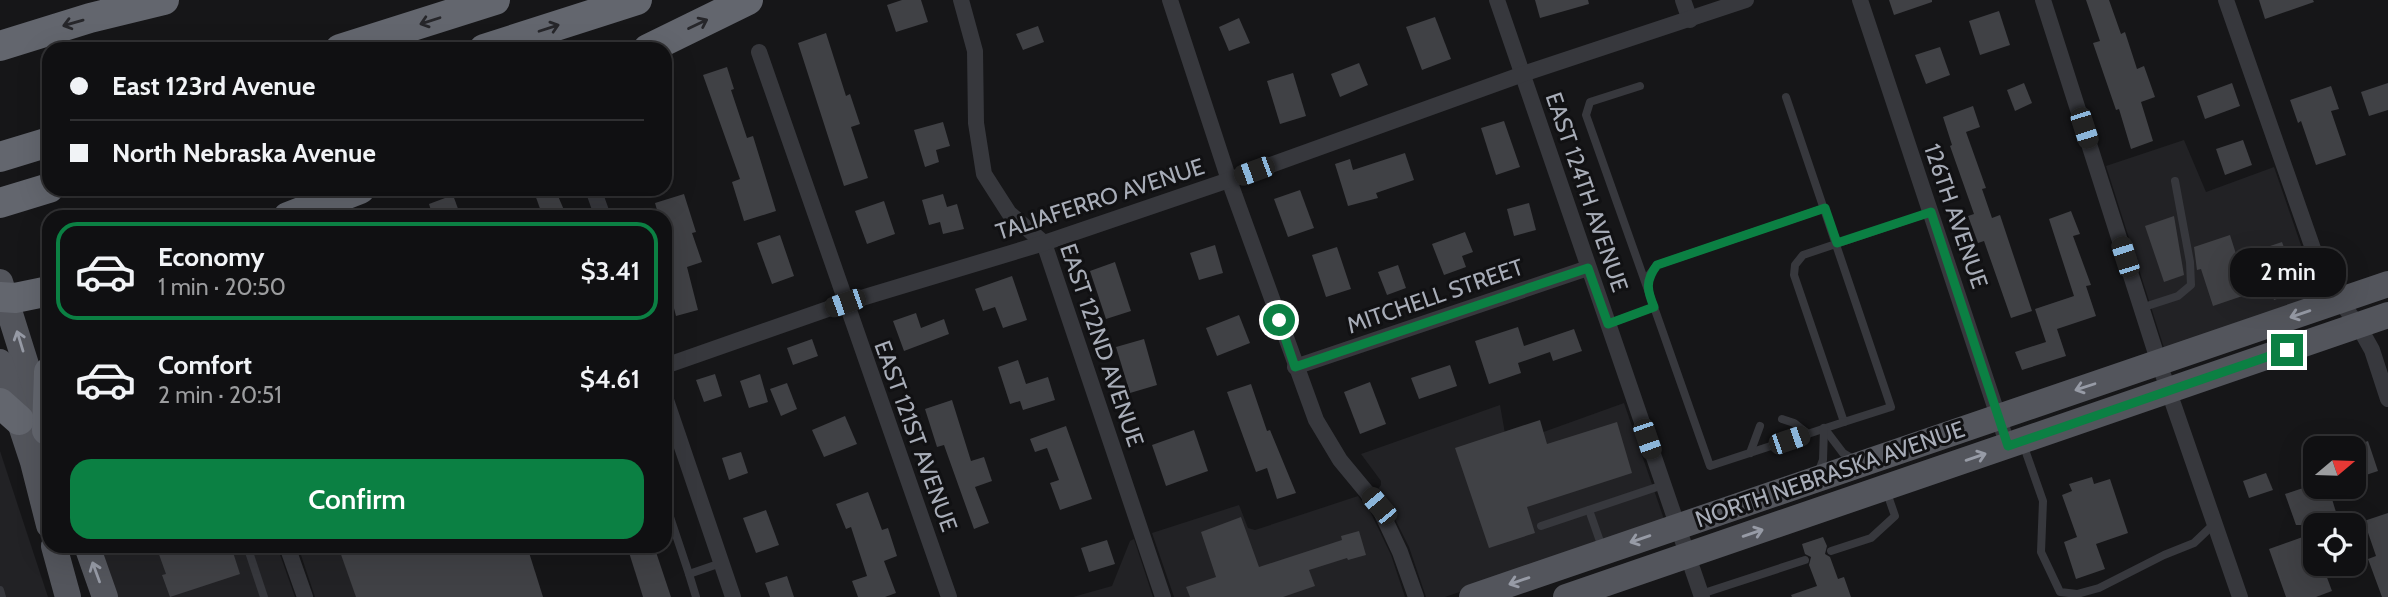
<!DOCTYPE html>
<meta charset="utf-8">
<style>
body{margin:0;font-family:Cabin,sans-serif;background:#19191b;color:#f1f3f6;height:100vh;display:flex;flex-direction:column;font-size:26px;white-space:nowrap}
*{box-sizing:border-box;margin:0}
p{font-size:23px;color:#9c9d9f}
.icon{flex:none;width:38px;height:38px;fill:none;stroke:currentColor;stroke-width:2;stroke-linecap:round;stroke-linejoin:round}
.map{position:relative;flex:1;overflow:hidden}
.drawer{position:absolute;left:42px;top:210px;width:630px;height:343px;display:flex;flex-direction:column;background:#101012;border-radius:21px;box-shadow:0 7px 28px #0002,0 0 0 2px #303032}
.drawer>*{flex:none}
.top-card{position:absolute;left:42px;top:42px;width:630px;height:154px;border-radius:21px;box-shadow:0 7px 28px #0002,0 0 0 2px #303032;display:grid;align-content:center;height:154px;padding:0 28px;background:#101012}
.needle{width:46px;rotate:71deg}
.tools{position:absolute;left:2303px;top:436px;display:grid;gap:14px}
.tools a{display:grid;place-items:center;width:63px;height:63px;border-radius:14px;background:#101012;box-shadow:0 7px 28px #0002,0 0 0 2px #303032;font-size:35px}
.end{position:absolute;width:32px;height:32px;margin:-16px;border:9px solid #0b8043;background:#fff;box-shadow:0 0 0 4px #fff}
.from{border-radius:50%}
.bubble{position:absolute;height:49px;border-radius:21px;background:#101012;box-shadow:0 7px 28px #0002,0 0 0 2px #303032;font-size:23px;font-weight:600;line-height:49px;text-align:center}
.car{position:absolute;width:21px;height:42px;margin:-21px -10px;border-radius:9px;box-shadow:0 0 5px 2px #0007;background:linear-gradient(#222 24%,#8ab4d8 0 40%,#222 0 76%,#8ab4d8 0 86%,#222 0)}
.top-card b{display:flex;align-items:center;gap:24px;height:66px;font-size:26px}
.top-card b+b{border-top:2px solid #303032}
.top-card i{width:18px;height:18px;background:#f1f3f6}
ul{padding:12px 0 0;list-style:none}
li{display:flex;align-items:center;gap:21px;height:98px;margin:0 14px 10px;padding:0 14px;border:4px solid transparent;border-radius:21px}
li div{flex:1}
li b{display:block;font-size:26px}
li em{font-style:normal;font-weight:600}
li.current{border-color:#0b8043}
li>.icon{width:63px;height:63px;stroke-width:1.5}
.action{display:flex;gap:14px;margin-top:auto;padding:14px 28px}
.action a{flex:1;height:80px;border-radius:21px;background:#0b8043;color:#fff;font-size:28px;font-weight:600;line-height:80px;text-align:center}
.map>svg:first-child{display:block}
.built{fill:#222225}
.building{fill:#404145}
.lines{fill:none;stroke-linecap:round;stroke-linejoin:round}
.lane{stroke:#37383d;stroke-width:8}
.street{stroke:#37383d;stroke-width:16}
.primary{stroke:#53555c;stroke-width:26}
.highway{stroke:#63666e;stroke-width:30}
.oneway{stroke:#26262a}
.oneway2{stroke:#979ba6}
.route{stroke:#0b8043;stroke-width:9}
.labels{text-anchor:middle;stroke-width:6;stroke-linejoin:round;paint-order:stroke}
.street-label{font-size:23px;fill:#a8adb8;stroke:#111113}
</style>
<div class="map">
<svg width="2388" height="597" viewBox="0 0 2388 597">
<rect width="100%" height="100%" fill="#161618"/>
<!-- built -->
<g class="built">
<polygon points="2184,140 2206,192 2274,167 2314,283 2324,297 2165,351 2106,166"/>
<polygon points="1624,403 1665,522 1445,597 1426,597 1409,547 1387,503 1377,490 1381,485 1381,481 1361,454 1500,405 1507,445"/>
<polygon points="0,451 48,597 0,597"/>
<polygon points="1358,496 1370,511 1391,555 1405,597 1174,597 1152,533 1239,505 1248,528 1255,530"/>
<polygon points="1134,539 1153,597 1073,597 1112,586 1130,541"/>
<polygon points="97,546 277,546 295,597 115,597"/>
<polygon points="298,546 525,546 542,597 315,597"/>
</g>
<!-- building -->
<g class="building">
<polygon points="902,0 921,0 928,22 896,32 887,5"/>
<polygon points="1535,0 1588,0 1589,4 1540,18"/>
<polygon points="1889,0 1932,0 1932,2 1894,15"/>
<polygon points="2086,0 2109,0 2121,34 2125,32 2137,69 2144,66 2155,97 2141,102 2153,141 2131,149 2119,109 2116,110 2093,43 2100,41"/>
<polygon points="2259,0 2313,0 2314,2 2265,19"/>
<polygon points="1999,11 2010,45 1980,55 1969,21"/>
<polygon points="1435,17 1451,59 1422,70 1406,27"/>
<polygon points="1239,18 1250,43 1229,51 1219,27"/>
<polygon points="1038,26 1044,42 1023,50 1016,34"/>
<polygon points="826,33 846,96 850,94 860,124 851,127 868,178 844,186 798,43"/>
<polygon points="1940,47 1950,75 1926,84 1915,55"/>
<polygon points="1359,63 1368,85 1340,97 1331,74"/>
<polygon points="727,67 734,89 731,90 747,138 753,136 776,211 744,221 732,182 740,179 703,75"/>
<polygon points="1293,73 1306,116 1280,124 1267,81"/>
<polygon points="2024,83 2032,103 2015,111 2007,90"/>
<polygon points="2232,83 2240,106 2205,119 2197,96"/>
<polygon points="2388,83 2388,110 2369,116 2361,92"/>
<polygon points="2331,86 2339,109 2331,111 2346,155 2316,165 2301,121 2298,123 2290,100"/>
<polygon points="1973,106 1980,127 1966,132 1986,188 1982,189 1992,218 2000,215 2032,311 2011,318 1984,241 1978,243 1968,216 1974,214 1950,146 1952,145 1943,117"/>
<polygon points="1504,121 1520,167 1496,175 1481,128"/>
<polygon points="943,122 950,146 936,150 939,162 925,167 914,130"/>
<polygon points="2243,140 2252,165 2225,175 2216,149"/>
<polygon points="1405,153 1414,180 1376,193 1378,198 1348,206 1335,164 1350,159 1353,170"/>
<polygon points="533,189 555,189 567,217 543,217"/>
<polygon points="1300,190 1314,228 1288,237 1274,199"/>
<polygon points="684,194 696,232 692,233 702,262 687,267 698,310 676,316 665,273 665,250 670,249 665,234 665,217 659,217 655,203"/>
<polygon points="943,194 947,207 957,204 964,229 943,234 940,222 929,225 922,200"/>
<polygon points="453,195 461,217 433,217 429,204"/>
<polygon points="884,201 895,234 867,244 855,211"/>
<polygon points="1529,203 1536,230 1514,236 1507,209"/>
<polygon points="2071,211 2080,234 2073,236 2091,285 2086,286 2096,316 2057,329 2066,356 2022,370 2015,352 2046,342 2035,309 2074,296 2049,219"/>
<polygon points="2174,216 2184,275 2164,282 2145,226"/>
<polygon points="1465,232 1473,252 1462,256 1466,267 1444,275 1432,244"/>
<polygon points="780,235 794,276 772,284 757,243"/>
<polygon points="2230,235 2237,257 2282,242 2300,291 2274,300 2269,287 2213,306 2201,269 2197,270 2194,247"/>
<polygon points="1215,245 1223,273 1199,280 1190,253"/>
<polygon points="1337,247 1351,289 1326,297 1312,255"/>
<polygon points="1115,262 1131,311 1106,319 1090,271"/>
<polygon points="1398,265 1406,288 1387,295 1378,272"/>
<polygon points="1012,276 1027,320 1003,328 995,307 983,311 975,289"/>
<polygon points="916,313 921,328 944,319 949,334 904,351 893,321"/>
<polygon points="1239,315 1250,343 1217,356 1206,328"/>
<polygon points="1518,327 1524,346 1574,329 1582,351 1553,361 1550,352 1518,363 1521,373 1489,384 1475,341"/>
<polygon points="812,339 818,356 793,365 787,348"/>
<polygon points="1144,339 1157,385 1130,393 1116,347"/>
<polygon points="1018,360 1026,384 1048,377 1055,400 1023,410 1020,401 1010,404 998,367"/>
<polygon points="1450,365 1457,386 1419,399 1411,378"/>
<polygon points="715,374 722,396 704,402 696,380"/>
<polygon points="760,374 768,402 749,408 740,381"/>
<polygon points="1370,382 1386,424 1360,434 1344,392"/>
<polygon points="787,383 797,409 781,416 770,389"/>
<polygon points="1251,384 1267,431 1270,430 1296,493 1277,499 1267,468 1256,472 1227,392"/>
<polygon points="952,400 971,461 984,457 992,481 975,487 989,523 974,529 944,445 937,447 925,409"/>
<polygon points="845,416 857,444 824,457 812,430"/>
<polygon points="1540,420 1547,444 1617,422 1632,473 1527,507 1535,533 1489,548 1455,448"/>
<polygon points="1066,426 1092,499 1060,510 1050,483 1059,480 1047,448 1035,452 1030,439"/>
<polygon points="1194,430 1208,471 1166,486 1152,445"/>
<polygon points="2368,441 2378,471 2354,479 2354,446"/>
<polygon points="741,452 748,473 729,480 722,458"/>
<polygon points="2266,473 2273,490 2249,498 2243,481"/>
<polygon points="2092,477 2094,484 2110,479 2128,533 2096,544 2105,569 2076,579 2064,542 2077,537 2062,495 2072,491 2069,484"/>
<polygon points="2309,486 2328,486 2340,525 2296,525 2285,494"/>
<polygon points="868,492 882,530 888,528 897,556 884,561 896,593 885,597 858,597 852,581 867,576 851,527 846,529 836,504"/>
<polygon points="766,510 779,545 756,553 743,518"/>
<polygon points="2388,513 2388,597 2382,597 2368,559 2376,556 2364,521"/>
<polygon points="1241,517 1259,567 1342,540 1341,536 1359,531 1366,555 1348,560 1347,558 1309,570 1315,586 1283,597 1190,597 1186,587 1216,577 1201,532"/>
<polygon points="2311,534 2315,545 2315,564 2322,564 2332,591 2316,597 2286,597 2269,549"/>
<polygon points="1823,537 1827,546 1825,554 1830,557 1838,579 1844,577 1851,597 1792,597 1791,595 1817,586 1809,565 1811,557 1805,554 1802,544"/>
<polygon points="1107,540 1115,564 1089,572 1081,548"/>
<polygon points="156,546 231,546 240,574 170,597 162,575 166,574"/>
<polygon points="338,546 527,546 543,597 356,597"/>
<polygon points="627,546 654,546 671,597 643,597"/>
<polygon points="787,576 794,597 770,597 765,583"/>
</g>
<g class="lines">
<!-- lane -->
<g class="lane">
<polyline points="1640,86 1590,102 1586,115 1654,307"/>
<polyline points="1786,97 1891,407 1844,422 1794,275 1795,265 1803,255 1931,212"/>
<polyline points="1647,286 1649,275 1657,265 1825,208"/>
<polyline points="2141,308 2178,296 2191,285 2190,262 2175,181"/>
<polyline points="1608,324 1654,307 1710,466 1844,422"/>
<polyline points="1782,419 1794,423 1808,434"/>
<polyline points="1824,428 1843,453 1853,459"/>
<polyline points="2023,444 2043,501 2041,552 2060,592 2077,594 2099,588 2164,555 2194,543 2215,523"/>
<polyline points="1750,453 1760,426"/>
<polyline points="1818,473 1823,460 1824,428"/>
<polyline points="665,502 689,574"/>
<polyline points="1589,510 1602,547"/>
<polyline points="1541,526 1663,485"/>
<polyline points="247,546 264,597"/>
<polyline points="1831,551 1871,538 1895,516 1886,490"/>
<polyline points="0,590 2,597"/>
<polyline points="1701,594 1805,560"/>
<polyline points="696,597 689,574 721,563"/>
</g>
<!-- street -->
<g class="street">
<polyline points="961,0 975,51 976,123 984,174 1009,213 1044,243 1163,597"/>
<polyline points="1170,0 1229,180 1316,420 1340,460 1379,507 1400,552 1416,597"/>
<polyline points="1497,0 1702,597"/>
<polyline points="1683,0 1690,20"/>
<polyline points="1860,0 2008,446"/>
<polyline points="2043,0 2159,363 2240,597"/>
<polyline points="2226,0 2324,280 2358,325 2372,350 2388,399"/>
<polyline points="759,52 949,597"/>
<polyline points="593,189 603,217"/>
<polyline points="665,366 845,303 1044,243 1229,180 1523,74 1746,0"/>
<polyline points="1295,367 1588,268"/>
<polyline points="665,397 733,597"/>
<polyline points="287,546 305,597"/>
</g>
<!-- primary -->
<g class="primary">
<polyline points="0,282 44,422"/>
<polyline points="0,362 33,462 49,525"/>
<polyline points="54,546 68,597"/>
<polyline points="87,546 105,597"/>
<polyline points="1472,597 2388,284"/>
<polyline points="1566,597 2388,315"/>
</g>
<!-- highway -->
<g class="highway">
<polyline points="0,46 90,18 164,0"/>
<polyline points="340,49 495,0"/>
<polyline points="484,49 637,0"/>
<polyline points="648,49 748,0"/>
<polyline points="0,157 49,142"/>
<polyline points="0,203 49,188"/>
<polyline points="288,217 360,189"/>
<polyline points="0,297 15,298 49,291"/>
<polyline points="0,403 19,420"/>
<polyline points="47,430 49,372"/>
</g>
</g>
<!-- one-way arrows -->
<defs><path id="oneway-shaft" d="M-6 0H5M1.5-3L5.5 0L1.5 3" fill="none" stroke-width="1.6" stroke-linecap="round" stroke-linejoin="round" transform="scale(1.75)"/></defs>
<g class="oneway">
<use href="#oneway-shaft" transform="translate(430 21) rotate(162)"/>
<use href="#oneway-shaft" transform="translate(73 23) rotate(164)"/>
<use href="#oneway-shaft" transform="translate(698 24) rotate(-26)"/>
<use href="#oneway-shaft" transform="translate(549 28) rotate(-18)"/>
</g>
<g class="oneway2">
<use href="#oneway-shaft" transform="translate(2300 314) rotate(161)"/>
<use href="#oneway-shaft" transform="translate(20 341) rotate(-107)"/>
<use href="#oneway-shaft" transform="translate(2085 387) rotate(162)"/>
<use href="#oneway-shaft" transform="translate(1976 457) rotate(-19)"/>
<use href="#oneway-shaft" transform="translate(1753 533) rotate(-19)"/>
<use href="#oneway-shaft" transform="translate(1640 539) rotate(161)"/>
<use href="#oneway-shaft" transform="translate(96 572) rotate(-110)"/>
<use href="#oneway-shaft" transform="translate(1519 581) rotate(161)"/>
</g>
<g class="lines">
<!-- route -->
<path class="route" d="M1279,320L1295,367L1588,268L1608,324L1654,307C1647,290 1645,281 1657,265L1825,208L1837,243L1931,212L2008,446L2287,350"/>
</g>
<g class="labels">
<!-- street labels -->
<g class="street-label">
<text transform="translate(1587 192) rotate(71)" y="8">EAST 124TH AVENUE</text>
<text transform="translate(1100 199) rotate(-18)" y="8">TALIAFERRO AVENUE</text>
<text transform="translate(1956 216) rotate(71)" y="8">126TH AVENUE</text>
<text transform="translate(1435 296) rotate(-19)" y="8">MITCHELL STREET</text>
<text transform="translate(1102 345) rotate(71)" y="8">EAST 122ND AVENUE</text>
<text transform="translate(916 436) rotate(70)" y="8">EAST 121ST AVENUE</text>
<text transform="translate(1830 474) rotate(-19)" y="8">NORTH NEBRASKA AVENUE</text>
</g>
</g>
</svg>
<div class="tools">
<a><svg class="needle" viewBox="-14 -14 28 28"><path d="M0-13l5 13h-10z" fill="#e53935"/><path d="M0 13l5-13h-10z" fill="#9c9d9f"/></svg></a>
<a><svg class="icon" aria-label="locate" viewBox="0 0 24 24"><circle cx="12" cy="12" r="6"/><path d="M12 2v4M12 18v4M2 12h4M18 12h4"/></svg></a>
</div>
<i class="end from" style="left:1279px;top:320px"></i>
<i class="end" style="left:2287px;top:350px"></i>
<div class="bubble" style="left:2230px;top:248px;width:116px">2 min</div>
<i class="car" style="left:2084px;top:128px;rotate:162deg"></i>
<i class="car" style="left:1254px;top:171px;rotate:250deg"></i>
<i class="car" style="left:2125px;top:257px;rotate:342deg"></i>
<i class="car" style="left:845px;top:303px;rotate:251deg"></i>
<i class="car" style="left:1647px;top:439px;rotate:161deg"></i>
<i class="car" style="left:1789px;top:440px;rotate:71deg"></i>
<i class="car" style="left:1379px;top:506px;rotate:320deg"></i>
<div class="top-card">
<b><i class="from"></i>East 123rd Avenue</b>
<b><i></i>North Nebraska Avenue</b>
</div>
<section class="drawer">
<ul>
<li class="current"><svg class="icon" aria-label="car" viewBox="0 0 24 24"><path d="M5 17H2v-5l4-1 3-4h7l3 4 3 1v5h-3M9 17h6M6 11h13"/><circle cx="7" cy="17" r="2"/><circle cx="17" cy="17" r="2"/></svg><div><b>Economy</b><p>1 min · 20:50</p></div><em>$3.41</em></li>
<li><svg class="icon" aria-label="car" viewBox="0 0 24 24"><path d="M5 17H2v-5l4-1 3-4h7l3 4 3 1v5h-3M9 17h6M6 11h13"/><circle cx="7" cy="17" r="2"/><circle cx="17" cy="17" r="2"/></svg><div><b>Comfort</b><p>2 min · 20:51</p></div><em>$4.61</em></li>
</ul>
<div class="action"><a>Confirm</a></div>
</section>
</div>
